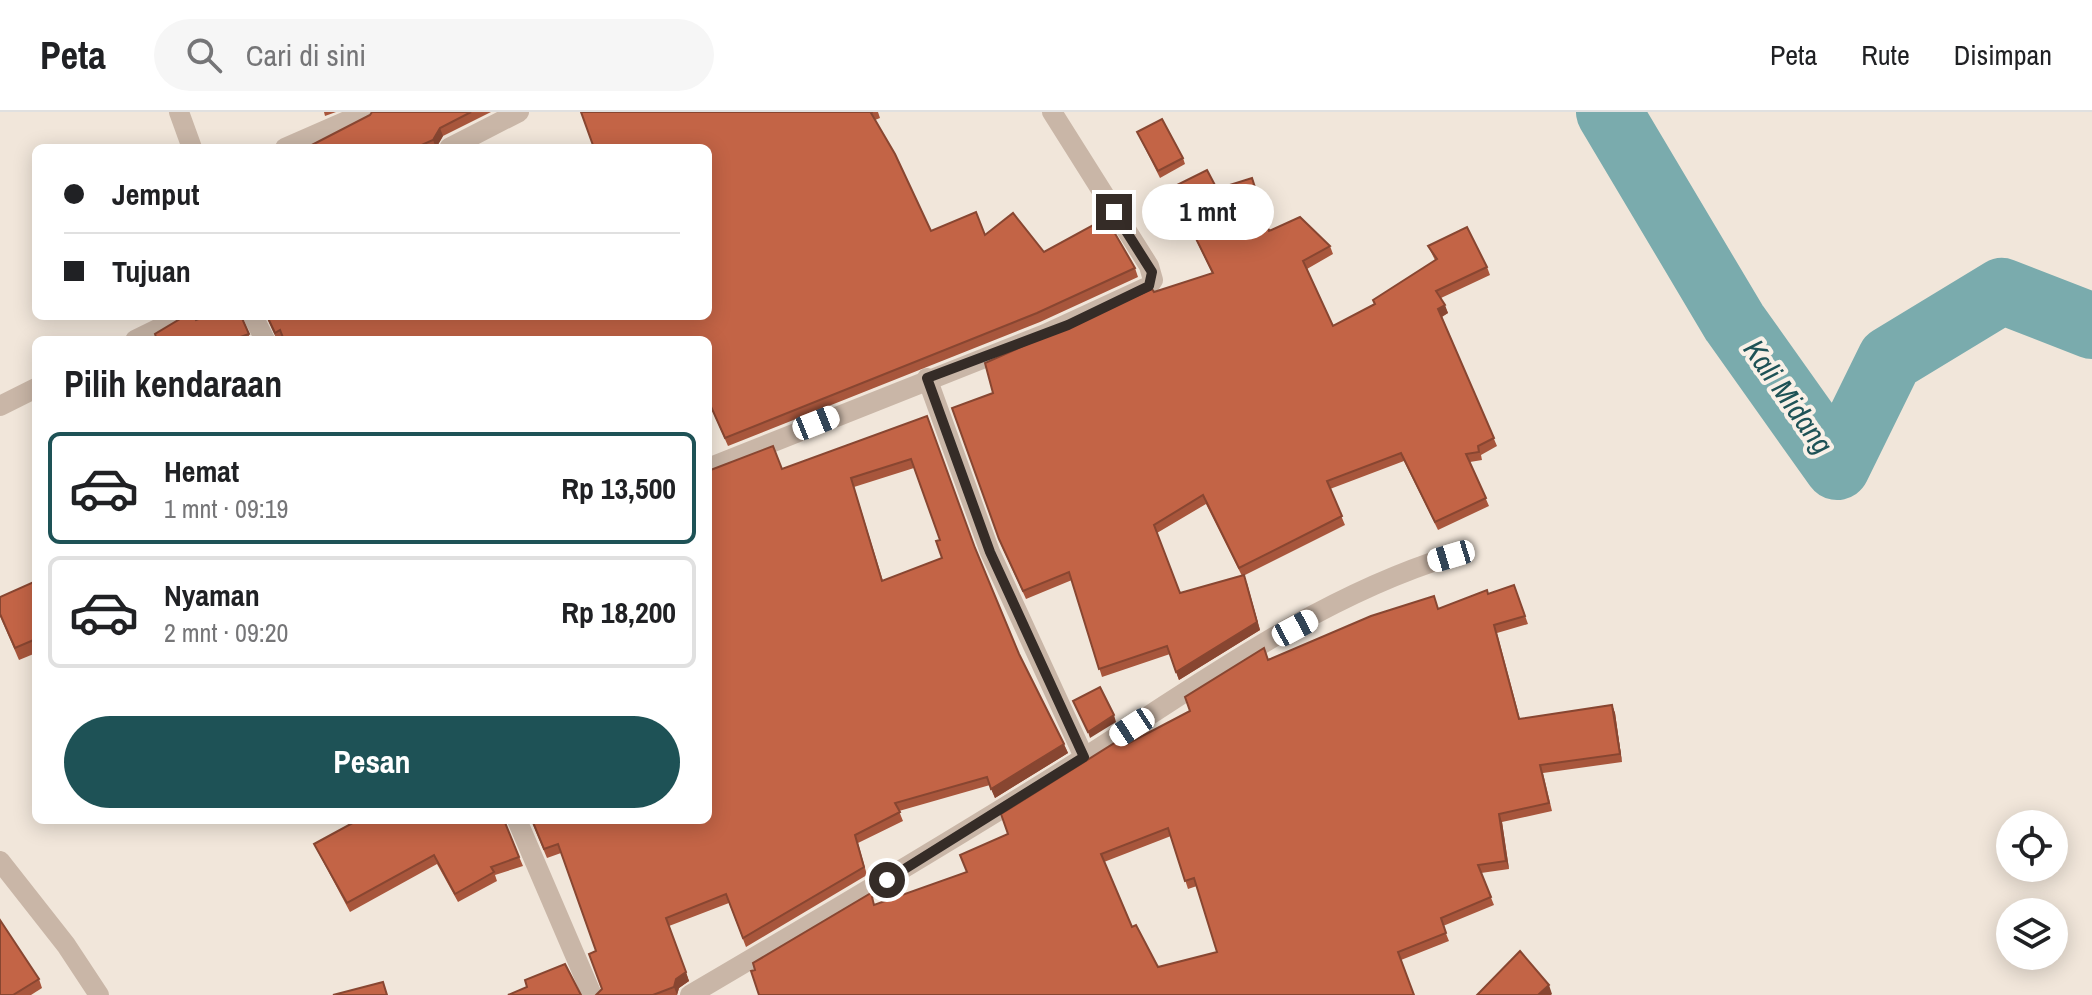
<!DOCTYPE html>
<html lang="id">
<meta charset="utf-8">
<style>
body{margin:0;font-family:"Archivo Narrow",sans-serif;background:#f6f6f6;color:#202124;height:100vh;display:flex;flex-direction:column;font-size:30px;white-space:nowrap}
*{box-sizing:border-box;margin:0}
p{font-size:26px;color:#757577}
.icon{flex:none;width:44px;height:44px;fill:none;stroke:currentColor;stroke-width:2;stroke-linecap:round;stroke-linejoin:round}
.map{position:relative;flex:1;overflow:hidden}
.drawer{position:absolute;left:32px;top:224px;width:680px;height:488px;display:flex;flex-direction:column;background:#fff;border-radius:12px;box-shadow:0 4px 20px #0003}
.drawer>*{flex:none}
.top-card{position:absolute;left:32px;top:32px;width:680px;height:176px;border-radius:12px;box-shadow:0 4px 20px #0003;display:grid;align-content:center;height:176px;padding:0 32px;background:#fff}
.fabs{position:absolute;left:1996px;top:698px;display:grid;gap:16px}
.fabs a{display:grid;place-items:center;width:72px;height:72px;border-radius:50%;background:#fff;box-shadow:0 4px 20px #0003;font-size:40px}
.end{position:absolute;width:36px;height:36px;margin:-18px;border:10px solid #352c27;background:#fff;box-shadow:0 0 0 4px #fff}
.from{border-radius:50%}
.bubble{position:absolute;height:56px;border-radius:28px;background:#fff;box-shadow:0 4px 20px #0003;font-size:26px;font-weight:800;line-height:56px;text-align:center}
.car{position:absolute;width:24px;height:48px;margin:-24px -12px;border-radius:10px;box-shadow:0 0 6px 2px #0007;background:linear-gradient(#fff 24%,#345 0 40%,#fff 0 76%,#345 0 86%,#fff 0)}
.top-card b{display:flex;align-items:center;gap:28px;height:76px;font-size:30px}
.top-card b+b{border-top:2px solid #e0e0e0}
.top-card i{width:20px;height:20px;background:#202124}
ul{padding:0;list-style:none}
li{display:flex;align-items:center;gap:24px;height:112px;margin:0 16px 12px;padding:0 16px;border:4px solid #e0e0e0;border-radius:12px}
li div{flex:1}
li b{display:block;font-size:30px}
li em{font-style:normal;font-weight:800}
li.active{border-color:#1e5256}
li>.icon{width:72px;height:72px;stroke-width:1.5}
h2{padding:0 32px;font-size:36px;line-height:96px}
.button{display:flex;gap:16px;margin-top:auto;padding:16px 32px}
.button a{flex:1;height:92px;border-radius:48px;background:#1e5256;color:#fff;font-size:32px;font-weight:800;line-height:92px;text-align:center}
header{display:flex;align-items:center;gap:48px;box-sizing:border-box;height:112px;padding:0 40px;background:#fff;border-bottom:2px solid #e0e0e0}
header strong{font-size:38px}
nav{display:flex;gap:44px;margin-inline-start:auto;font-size:28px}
.search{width:560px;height:72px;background:#f6f6f6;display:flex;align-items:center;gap:20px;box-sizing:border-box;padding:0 28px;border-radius:44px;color:#757577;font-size:30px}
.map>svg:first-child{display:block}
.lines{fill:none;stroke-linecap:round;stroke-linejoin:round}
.river{stroke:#7aabad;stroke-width:66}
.minor{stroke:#c9b6a7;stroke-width:20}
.wall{fill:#a8563c;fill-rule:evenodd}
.shaded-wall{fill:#884631}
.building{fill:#c36446;stroke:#884631;stroke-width:2;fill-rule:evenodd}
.route{stroke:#352c27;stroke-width:10}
.labels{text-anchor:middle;stroke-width:8;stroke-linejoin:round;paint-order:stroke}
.water-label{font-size:30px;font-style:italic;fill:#1e5256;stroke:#f9f0e7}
</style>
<header>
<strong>Peta</strong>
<div class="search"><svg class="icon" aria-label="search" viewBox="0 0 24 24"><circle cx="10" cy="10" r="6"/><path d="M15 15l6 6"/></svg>Cari di sini</div>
<nav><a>Peta</a><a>Rute</a><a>Disimpan</a></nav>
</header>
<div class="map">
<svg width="2092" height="883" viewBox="0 0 2092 883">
<rect width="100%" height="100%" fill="#f1e6da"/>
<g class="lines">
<!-- river -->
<polyline class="river" points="1609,0 1734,210 1837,355 1890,247 2002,179 2092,214"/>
<!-- minor -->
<g class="minor">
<polyline points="179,0 192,36"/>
<polyline points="285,36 367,0"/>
<polyline points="449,36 519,0"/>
<polyline points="253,204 265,228"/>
<polyline points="135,228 184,204"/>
<polyline points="927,266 990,440 1084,645"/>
<polyline points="0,294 36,276"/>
<polyline points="708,356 1045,222 1149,174 1153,168 1149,154 1052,0"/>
<polyline points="517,708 592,883"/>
<polyline points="0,749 66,833 99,883"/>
<path d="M690,883C823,805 955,727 1085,645C1201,571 1318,485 1451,444"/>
</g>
</g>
<!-- wall -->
<g class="wall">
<polygon points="324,0 336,0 325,4"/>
<polygon points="372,0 491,0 443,24 436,36 306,36 370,3"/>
<polygon points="581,0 878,0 880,6 875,8 931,119 985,123 1044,140 1135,156 1138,165 1040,210 728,334 708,289 708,228 283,227 277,228 266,204 708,204"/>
<polygon points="1137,20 1183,46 1185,52 1160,66"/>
<path d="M1171,76L1217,77L1269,119L1330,134L1333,142L1307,157L1333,214L1374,192L1435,148L1428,134L1487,155L1490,163L1441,186L1448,201L1442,205L1497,334L1481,343L1482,348L1470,350L1489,394L1438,418L1404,349L1330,377L1345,413L1243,464L1247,471L1260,518L1179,568L1170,542L1102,565L1072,468L1026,487L1002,435L952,296L993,281L1154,180L1212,161ZM1206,392L1242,464L1180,481L1157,421Z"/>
<polygon points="241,204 251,228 157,228 196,208"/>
<path d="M927,304L975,436L1019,542L1068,641L995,686L990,673L899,699L903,709L858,731L867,763L746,835L729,791L669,814L689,869L679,876L677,883H596L602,877L596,839L561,741L547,746L531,708L782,357ZM914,356L940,428L942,446L883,469L854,375Z"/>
<polygon points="36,469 36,541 19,548 0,504 0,485"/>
<path d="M1514,473L1528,512L1497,521L1520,607L1612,593L1615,601L1622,650L1543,661L1552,699L1502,710L1509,757L1481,761L1494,793L1443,814L1449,829L1401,848L1414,883L755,858L875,793L967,761L1008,722L1127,632L1190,599L1268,547L1488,482ZM1171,724L1188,777L1197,774L1217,840L1158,855L1132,815L1104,750Z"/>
<polygon points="358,708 505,708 505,711 523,754 495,763 497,769 458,790 437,752 350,800 318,740 314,732"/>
<polygon points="39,867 42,876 31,883 0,883"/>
</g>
<!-- shaded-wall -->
<g class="shaded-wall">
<polygon points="440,16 443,24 436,36 433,28"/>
<polygon points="1445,193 1448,201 1441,205 1438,197"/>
<polygon points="1244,463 1260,518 1179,568 1176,560"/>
<polygon points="1612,593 1615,601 1622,650 1620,642"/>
<polygon points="1114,603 1116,610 1090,626 1088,620"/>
<polygon points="1064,632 1068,641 995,686 991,677"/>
<polygon points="1499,702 1502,710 1509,757 1506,749"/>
<polygon points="686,860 689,869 679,876 677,883 674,875 676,867"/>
<polygon points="1549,873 1552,882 1551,883 1538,883"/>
</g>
<!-- building -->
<g class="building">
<polygon points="372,0 471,0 440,16 433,28 415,36 306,36 370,3"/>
<polygon points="581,0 872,0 871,1 895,42 931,119 976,100 985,123 1013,101 1044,140 1106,106 1135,156 1037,201 725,326 708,288 708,228 284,228 280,218 275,221 267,204 708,204 708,36 594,36"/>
<polygon points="1162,7 1183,46 1158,59 1137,20"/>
<polygon points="1207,58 1217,77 1252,66 1269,119 1300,105 1330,134 1303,149 1333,214 1375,192 1373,188 1437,147 1428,134 1467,115 1487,155 1436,179 1445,193 1438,197 1494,326 1478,334 1479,340 1466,342 1486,386 1435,410 1401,341 1327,369 1342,404 1239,456 1203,383 1154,413 1180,481 1244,463 1257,510 1176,560 1167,534 1099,557 1069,460 1023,479 999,427 952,296 993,281 985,251 1152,177 1154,180 1213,161 1171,76"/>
<polygon points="185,204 194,204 196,208 207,204 241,204 249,222 232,228 157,228 155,222"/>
<path d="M927,304L975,436L1019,542L1064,632L991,677L987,665L895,691L900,700L855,723L864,755L743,826L726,782L666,806L686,860L676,867L674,875L653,883H596L602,877L589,842L596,839L558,732L544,737L532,708H708V359L773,334L782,357ZM911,347L940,428L936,429L942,446L882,469L851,366Z"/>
<polygon points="36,469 36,527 15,536 0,502 0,485"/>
<path d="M1514,473L1525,504L1494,513L1519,607L1612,593L1620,642L1540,653L1549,691L1499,702L1506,749L1478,753L1491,785L1441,806L1446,821L1398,840L1414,883H759L751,859L755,858L753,851L871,781L874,793L967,760L960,743L1008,722L1001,702L1124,625L1127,632L1190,599L1185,585L1264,536L1268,548L1371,504L1434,484L1438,497L1487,478L1488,482ZM1168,716L1185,769L1194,766L1217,840L1158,855L1136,813L1132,815L1101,742Z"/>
<polygon points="1100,575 1114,603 1088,620 1073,589"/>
<polygon points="358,708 504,708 519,745 491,755 494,760 455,782 434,743 347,791 314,732"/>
<polygon points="0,808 39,867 13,883 0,883"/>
<polygon points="1520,839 1549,873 1538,883 1477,883"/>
<polygon points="565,852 581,883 508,883 527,875 525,868"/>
<polygon points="383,870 387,883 333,883"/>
</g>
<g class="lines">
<!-- route -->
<polyline class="route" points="887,768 1084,645 990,440 927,266 1068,213 1149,174 1152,160 1114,100"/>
</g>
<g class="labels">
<!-- water labels -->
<g class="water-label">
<text transform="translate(1788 285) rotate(55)" y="10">Kali Midang</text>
</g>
</g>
</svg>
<div class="fabs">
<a><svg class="icon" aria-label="locate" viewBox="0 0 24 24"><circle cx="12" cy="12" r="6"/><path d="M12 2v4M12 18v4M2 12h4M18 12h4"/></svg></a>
<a><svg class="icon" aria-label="layers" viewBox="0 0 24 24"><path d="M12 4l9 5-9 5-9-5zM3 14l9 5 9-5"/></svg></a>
</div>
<i class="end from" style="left:887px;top:768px"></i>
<i class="end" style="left:1114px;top:100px"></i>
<div class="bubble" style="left:1142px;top:72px;width:132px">1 mnt</div>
<i class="car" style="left:816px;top:311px;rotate:68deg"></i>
<i class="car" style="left:1451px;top:444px;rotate:253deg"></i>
<i class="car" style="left:1295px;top:516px;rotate:62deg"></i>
<i class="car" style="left:1132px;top:615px;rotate:237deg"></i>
<div class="top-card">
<b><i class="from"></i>Jemput</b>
<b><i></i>Tujuan</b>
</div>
<section class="drawer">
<h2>Pilih kendaraan</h2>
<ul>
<li class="active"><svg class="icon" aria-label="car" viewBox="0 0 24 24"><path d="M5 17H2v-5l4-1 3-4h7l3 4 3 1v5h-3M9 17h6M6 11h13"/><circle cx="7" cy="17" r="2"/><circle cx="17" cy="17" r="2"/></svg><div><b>Hemat</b><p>1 mnt · 09:19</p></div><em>Rp 13,500</em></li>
<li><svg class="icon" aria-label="car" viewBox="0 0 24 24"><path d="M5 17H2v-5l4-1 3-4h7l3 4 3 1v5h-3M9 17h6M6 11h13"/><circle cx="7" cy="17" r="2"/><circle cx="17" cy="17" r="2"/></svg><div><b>Nyaman</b><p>2 mnt · 09:20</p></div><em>Rp 18,200</em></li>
</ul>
<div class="button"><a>Pesan</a></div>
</section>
</div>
